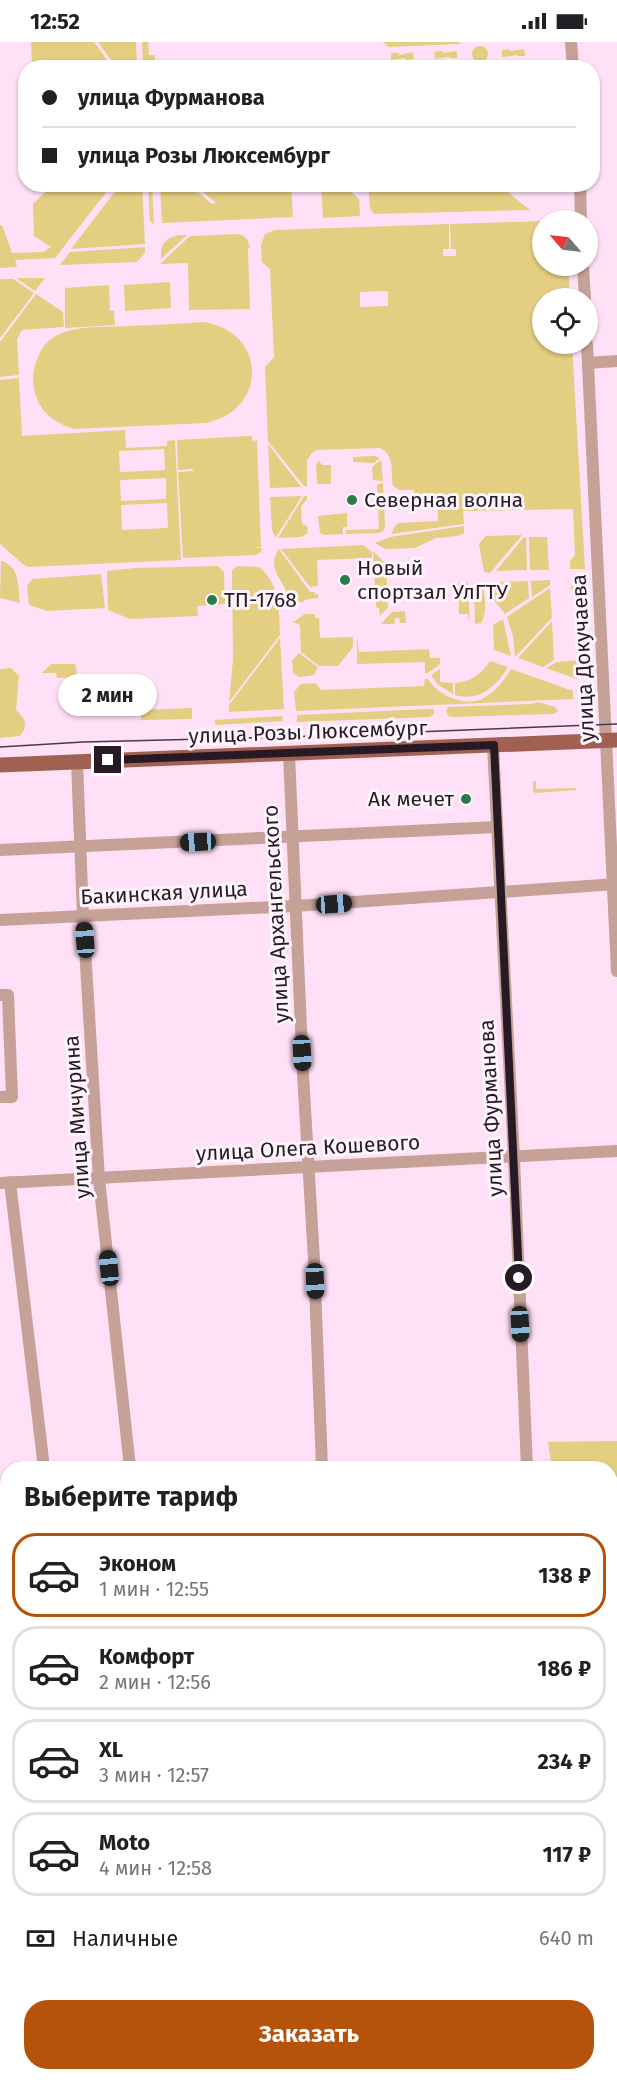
<!DOCTYPE html>
<html lang="ru">
<meta charset="utf-8">
<style>
body{margin:0;font-family:"Fira Sans",sans-serif;background:#f6f6f6;color:#202124;height:100vh;display:flex;flex-direction:column;font-size:22px;white-space:nowrap}
*{box-sizing:border-box;margin:0}
p{font-size:20px;color:#757577}
.icon{flex:none;width:33px;height:33px;fill:none;stroke:currentColor;stroke-width:2;stroke-linecap:round;stroke-linejoin:round}
.map{position:relative;flex:1;overflow:hidden}
.details{position:absolute;left:0px;top:1419px;width:618px;height:620px;display:flex;flex-direction:column;background:#fff;border-radius:24px 24px 0 0;box-shadow:0 2px 4px #0004}
.details>*{flex:none}
.guide{position:absolute;left:18px;top:18px;width:582px;height:132px;border-radius:24px;box-shadow:0 2px 4px #0004;display:grid;align-content:center;height:132px;padding:0 24px;background:#fff}
.needle{width:39px;rotate:298deg}
.controls{position:absolute;left:532px;top:168px;display:grid;gap:12px}
.controls a{display:grid;place-items:center;width:66px;height:66px;border-radius:50%;background:#fff;box-shadow:0 2px 4px #0004;font-size:30px}
.end{position:absolute;width:27px;height:27px;margin:-14px;border:8px solid #271a24;background:#fff;box-shadow:0 0 0 3px #fff}
.from{border-radius:50%}
.bubble{position:absolute;height:42px;border-radius:21px;background:#fff;box-shadow:0 2px 4px #0004;font-size:20px;font-weight:700;line-height:42px;text-align:center}
.car{position:absolute;width:18px;height:36px;margin:-18px -9px;border-radius:8px;box-shadow:0 0 4px 2px #0007;background:linear-gradient(#222 24%,#8ab4d8 0 40%,#222 0 76%,#8ab4d8 0 86%,#222 0)}
.guide b{display:flex;align-items:center;gap:21px;height:57px;font-size:22px}
.guide b+b{border-top:2px solid #e0e0e0}
.guide i{width:15px;height:15px;background:#202124}
ul{padding:0;list-style:none}
li{display:flex;align-items:center;gap:18px;height:84px;margin:0 12px 9px;padding:0 12px;border:3px solid #e0e0e0;border-radius:24px}
li div{flex:1}
li b{display:block;font-size:22px}
li em{font-style:normal;font-weight:700}
li.current{border-color:#b45309}
li>.icon{width:54px;height:54px;stroke-width:1.5}
h2{padding:0 24px;font-size:27px;line-height:72px}
.pay{display:flex;align-items:center;gap:15px;height:66px;padding:0 24px;font-size:22px}
.pay p{margin-inline-start:auto}
.cta{display:flex;gap:12px;margin-top:auto;padding:12px 24px}
.cta a{flex:1;height:69px;border-radius:24px;background:#b45309;color:#fff;font-size:24px;font-weight:700;line-height:69px;text-align:center}
.status{display:flex;justify-content:space-between;align-items:center;height:42px;padding:0 30px;background:#fff;direction:ltr}
.status svg{height:16px;fill:currentColor}
.map>svg:first-child{display:block}
.green{fill:#e3ce81;fill-rule:evenodd}
.lines{fill:none;stroke-linecap:round;stroke-linejoin:round}
.minor{stroke:#c6a197;stroke-width:12}
.major{stroke:#a16152;stroke-width:15}
.tram{stroke:#4a3a47;stroke-width:1.5}
.route{stroke:#271a24;stroke-width:8}
.poi-dot{fill:#297b4c;stroke:#fdf5fb;stroke-width:2}
.labels{text-anchor:middle;stroke-width:6;stroke-linejoin:round;paint-order:stroke}
.poi-label{font-size:21px;fill:#271a24;stroke:#fdf5fb;text-anchor:start}
.street-label{font-size:21px;fill:#271a24;stroke:#fdf5fb}
</style>
<div class="status"><b>12:52</b><svg viewBox="0 0 49 12"><path d="M0 12V9h3v3zM5 12V6h3v6zM10 12V3h3v9zM15 12V0h3v12zM26 1h20v11H26zM47 4h2v5h-2z"/></svg></div>
<div class="map">
<svg width="617" height="2038" viewBox="0 0 617 2038">
<rect width="100%" height="100%" fill="#ffe0f7"/>
<!-- green -->
<g class="green">
<polygon points="31,0 94,0 112,25 32,25"/>
<polygon points="98,0 136,0 137,25 116,25"/>
<polygon points="142,0 148,0 149,13 155,13 155,25 143,25"/>
<polygon points="383,0 460,0 459,2 389,5"/>
<circle cx="480" cy="12" r="8"/>
<polygon points="510,7 510,9 524,7 525,14 517,14 517,13 502,15 502,8"/>
<polygon points="442,9 443,11 457,9 457,16 450,16 449,15 435,17 434,10"/>
<polygon points="413,10 414,17 406,18 405,16 391,18 391,11 399,11 399,13"/>
<polygon points="560,20 560,25 500,25 501,23"/>
<polygon points="52,143 112,143 55,216 15,218 17,225 0,226 0,184 2,183 12,211 43,210 51,205 34,194 33,162"/>
<polygon points="120,143 142,143 145,202 71,207"/>
<polygon points="148,143 152,143 154,182 150,179"/>
<polygon points="160,143 190,143 212,162 216,161 195,143 291,143 293,175 162,181"/>
<polygon points="321,143 344,143 359,157 360,174 323,176"/>
<polygon points="368,143 499,143 530,168 374,172 370,166"/>
<path d="M543,179V224H568L570,256H543V302H572L585,527H570V519L575,513L573,467L463,469L464,482L391,492L395,484L399,481L438,479L437,461L397,464L401,459L414,458V448H399L393,444C390,430 396,414 380,406L317,408L312,411L307,418V444H304L268,399L265,325L274,315L270,227L262,220L261,203L265,192L275,188L449,182V207H443V214H456V207H451L450,182ZM388,249V264L360,265V250Z"/>
<path d="M239,192C246,194 249,199 250,206H248L250,267L189,268L188,221L160,222L190,194Z"/>
<path d="M178,193H187L161,217C160,203 164,197 178,193Z"/>
<polygon points="145,205 145,211 137,220 60,223 70,210"/>
<polygon points="16,236 45,236 35,249"/>
<polygon points="0,237 13,237 34,251 0,296"/>
<polygon points="170,240 171,266 125,269 124,243"/>
<polygon points="109,243 110,269 114,269 115,283 65,286 65,246"/>
<polygon points="36,252 63,270 64,285 22,288 17,297 19,333 0,335 0,300"/>
<path d="M203,280C267,289 269,368 206,381L74,387C53,380 39,370 34,347C32,336 33,326 38,315C51,280 98,286 128,284C153,283 178,282 203,280Z"/>
<path d="M19,336L22,394L125,388L126,406L167,404V399L175,398L181,518L29,525L24,523L0,502V338ZM164,407L165,428L120,430L119,409ZM166,436V457L121,459L120,438ZM167,461L168,486L122,488L121,463Z"/>
<polygon points="248,394 252,394 252,399 257,398 261,505 255,506 262,506 261,510 256,513 183,516 178,430 193,429 193,427 178,428 177,398"/>
<polygon points="268,402 301,445 270,446"/>
<polygon points="375,414 380,416 374,421 353,420 353,415"/>
<polygon points="381,418 383,439 373,438 372,425"/>
<polygon points="318,419 323,423 331,423 331,442 317,442 316,423"/>
<polygon points="383,441 385,485 383,489 379,491 346,492 346,488 379,487 377,443"/>
<polygon points="302,454 276,495 275,495 272,488 270,455"/>
<polygon points="304,454 307,454 307,457 301,465 302,482 308,485 307,492 301,495 278,496"/>
<polygon points="347,471 347,485 343,485 343,492 325,493 320,491 318,474"/>
<polygon points="464,484 464,491 458,494 436,496 415,506 385,507 375,501 390,495"/>
<polygon points="522,493 490,531 484,530 479,502 486,494"/>
<polygon points="524,495 526,495 527,528 496,529"/>
<polygon points="529,495 547,495 549,528 530,528"/>
<polygon points="363,503 372,510 372,516 317,518 318,544 310,545 281,507"/>
<path d="M279,507L310,550H315V552H318V556L304,558V560L289,561C288,540 264,527 279,507Z"/>
<polygon points="373,509 386,522 388,565 380,574 379,566 376,565"/>
<path d="M1,519C20,524 18,544 20,561L0,556Z"/>
<polygon points="218,524 224,530 225,562 197,564 198,574 130,577 108,568 107,529 135,526"/>
<path d="M237,524L259,525C280,542 279,568 280,593L229,660L233,617L232,528Z"/>
<polygon points="101,532 105,566 48,569 29,563 27,544 32,537"/>
<polygon points="550,538 550,543 532,555 531,539"/>
<polygon points="528,539 529,556 505,572 493,557 493,543 499,540"/>
<polygon points="577,539 584,539 586,543 587,624 580,625 577,637 546,626 557,620 581,618 578,553 573,550 570,546"/>
<polygon points="468,540 470,583 468,572 459,572 458,541"/>
<path d="M474,541L481,542C486,551 487,573 481,581L475,582Z"/>
<polygon points="550,546 552,576 515,615 513,594 507,575"/>
<polygon points="405,569 406,581 400,581 399,576 395,576 395,582 381,582 392,570"/>
<polygon points="305,572 315,572 315,576 319,576 320,596 353,595 353,605 338,624 319,624 301,610 300,583 293,580"/>
<polygon points="503,577 511,614 494,608 493,583"/>
<polygon points="552,579 554,618 543,625 518,616"/>
<polygon points="357,594 359,610 429,607 430,616 440,616 440,622 428,631 425,631 425,620 357,622"/>
<polygon points="280,596 284,667 229,670 229,663"/>
<polygon points="299,611 318,625 314,633 299,635 293,631 292,619"/>
<path d="M490,619L508,625C496,645 479,660 455,653V641C470,640 482,632 490,619Z"/>
<polygon points="51,622 74,622 76,624 77,635 57,636 56,631 42,631"/>
<path d="M11,626L19,634L16,668C25,676 29,683 20,694L0,696V627Z"/>
<polygon points="440,627 440,640 453,641 453,652 438,643 431,633"/>
<path d="M511,627L573,649V657L296,669L294,650L301,642L316,641L321,648L424,644L425,637H428C438,653 463,665 482,657C494,651 505,638 511,627Z"/>
<polygon points="538,660 555,665 558,669 554,672 453,675 448,674 446,669 448,665 530,662"/>
<polygon points="192,666 192,677 141,678 141,668"/>
<polygon points="427,667 434,667 434,672 430,675 297,680 297,673"/>
<polygon points="282,674 283,679 215,683 215,678"/>
<polygon points="533,739 536,739 536,747 576,746 576,748 535,751 533,749"/>
<polygon points="617,1399 617,1540 611,1541 610,1426 552,1426 548,1400"/>
</g>
<g class="lines">
<!-- minor -->
<g class="minor">
<polyline points="571,0 573,26"/>
<polyline points="580,142 581,178"/>
<polyline points="583,224 585,256"/>
<polyline points="587,302 617,929"/>
<polyline points="588,321 617,319"/>
<polyline points="493,703 514,1116 527,1426"/>
<polyline points="289,712 303,1032 314,1218 322,1426"/>
<polyline points="77,720 83,874 99,1137 130,1426"/>
<polyline points="0,808 497,785"/>
<polyline points="0,878 295,864 617,842"/>
<polyline points="0,953 8,953 12,1055 0,1055"/>
<polyline points="10,1140 44,1426"/>
<polyline points="0,1141 617,1109"/>
<polyline points="0,1498 8,1497"/>
<polyline points="610,1642 617,1641"/>
<polyline points="0,1692 6,1737"/>
<polyline points="610,1938 617,1937"/>
<polyline points="339,2031 341,2038"/>
<polyline points="453,2031 454,2038"/>
<polyline points="563,2031 565,2038"/>
<polyline points="208,2038 238,2031"/>
</g>
<!-- major -->
<g class="major">
<polyline points="0,723 617,698"/>
<polyline points="610,1745 617,1744"/>
<polyline points="610,1781 617,1779"/>
<polyline points="0,1899 8,1897"/>
<polyline points="0,1938 8,1936"/>
</g>
<!-- tram -->
<g class="tram">
<polyline points="0,705 83,700 290,695 617,682"/>
<polyline points="610,1760 617,1758"/>
<polyline points="0,1919 8,1917"/>
</g>
</g>
<g class="lines">
<!-- route -->
<polyline class="route" points="108,718 494,703 519,1236"/>
</g>
<!-- markers -->
<g class="poi-dot">
<circle cx="352" cy="458" r="6"/>
<circle cx="345" cy="538" r="6"/>
<circle cx="212" cy="558" r="6"/>
<circle cx="466" cy="757" r="6"/>
</g>
<g class="labels">
<!-- poi labels -->
<g class="poi-label">
<text x="364" y="465">Северная волна</text>
<text x="357" y="533">Новый<tspan x="357" dy="24">спортзал УлГТУ</tspan></text>
<text x="224" y="565">ТП-1768</text>
<text x="454" y="764" text-anchor="end">Ак мечет</text>
</g>
<!-- street labels -->
<g class="street-label">
<text transform="translate(583 616) rotate(-93)" y="7">улица Докучаева</text>
<text transform="translate(308 690) rotate(-2)" y="7">улица Розы Люксембург</text>
<text transform="translate(164 851) rotate(-3)" y="7">Бакинская улица</text>
<text transform="translate(276 872) rotate(-93)" y="7">улица Архангельского</text>
<text transform="translate(491 1066) rotate(-93)" y="7">улица Фурманова</text>
<text transform="translate(77 1075) rotate(-94)" y="7">улица Мичурина</text>
<text transform="translate(308 1106) rotate(-3)" y="7">улица Олега Кошевого</text>
</g>
</g>
</svg>
<div class="controls">
<a><svg class="needle" viewBox="-14 -14 28 28"><path d="M0-13l5 13h-10z" fill="#e53935"/><path d="M0 13l5-13h-10z" fill="#757577"/></svg></a>
<a><svg class="icon" aria-label="locate" viewBox="0 0 24 24"><circle cx="12" cy="12" r="6"/><path d="M12 2v4M12 18v4M2 12h4M18 12h4"/></svg></a>
</div>
<i class="end from" style="left:519px;top:1236px"></i>
<i class="end" style="left:108px;top:718px"></i>
<div class="bubble" style="left:58px;top:632px;width:99px">2 мин</div>
<i class="car" style="left:198px;top:800px;rotate:267deg"></i>
<i class="car" style="left:334px;top:862px;rotate:86deg"></i>
<i class="car" style="left:85px;top:898px;rotate:356deg"></i>
<i class="car" style="left:302px;top:1011px;rotate:177deg"></i>
<i class="car" style="left:109px;top:1226px;rotate:354deg"></i>
<i class="car" style="left:315px;top:1239px;rotate:178deg"></i>
<i class="car" style="left:520px;top:1282px;rotate:177deg"></i>
<div class="guide">
<b><i class="from"></i>улица Фурманова</b>
<b><i></i>улица Розы Люксембург</b>
</div>
<section class="details">
<h2>Выберите тариф</h2>
<ul>
<li class="current"><svg class="icon" aria-label="car" viewBox="0 0 24 24"><path d="M5 17H2v-5l4-1 3-4h7l3 4 3 1v5h-3M9 17h6M6 11h13"/><circle cx="7" cy="17" r="2"/><circle cx="17" cy="17" r="2"/></svg><div><b>Эконом</b><p>1 мин · 12:55</p></div><em>138 ₽</em></li>
<li><svg class="icon" aria-label="car" viewBox="0 0 24 24"><path d="M5 17H2v-5l4-1 3-4h7l3 4 3 1v5h-3M9 17h6M6 11h13"/><circle cx="7" cy="17" r="2"/><circle cx="17" cy="17" r="2"/></svg><div><b>Комфорт</b><p>2 мин · 12:56</p></div><em>186 ₽</em></li>
<li><svg class="icon" aria-label="car" viewBox="0 0 24 24"><path d="M5 17H2v-5l4-1 3-4h7l3 4 3 1v5h-3M9 17h6M6 11h13"/><circle cx="7" cy="17" r="2"/><circle cx="17" cy="17" r="2"/></svg><div><b>XL</b><p>3 мин · 12:57</p></div><em>234 ₽</em></li>
<li><svg class="icon" aria-label="car" viewBox="0 0 24 24"><path d="M5 17H2v-5l4-1 3-4h7l3 4 3 1v5h-3M9 17h6M6 11h13"/><circle cx="7" cy="17" r="2"/><circle cx="17" cy="17" r="2"/></svg><div><b>Moto</b><p>4 мин · 12:58</p></div><em>117 ₽</em></li>
</ul>
<div class="pay"><svg class="icon" aria-label="cash" viewBox="0 0 24 24"><path d="M3 7h18v10H3z"/><circle cx="12" cy="12" r="2"/></svg>Наличные<p>640 m</p></div>
<div class="cta"><a>Заказать</a></div>
</section>
</div>
